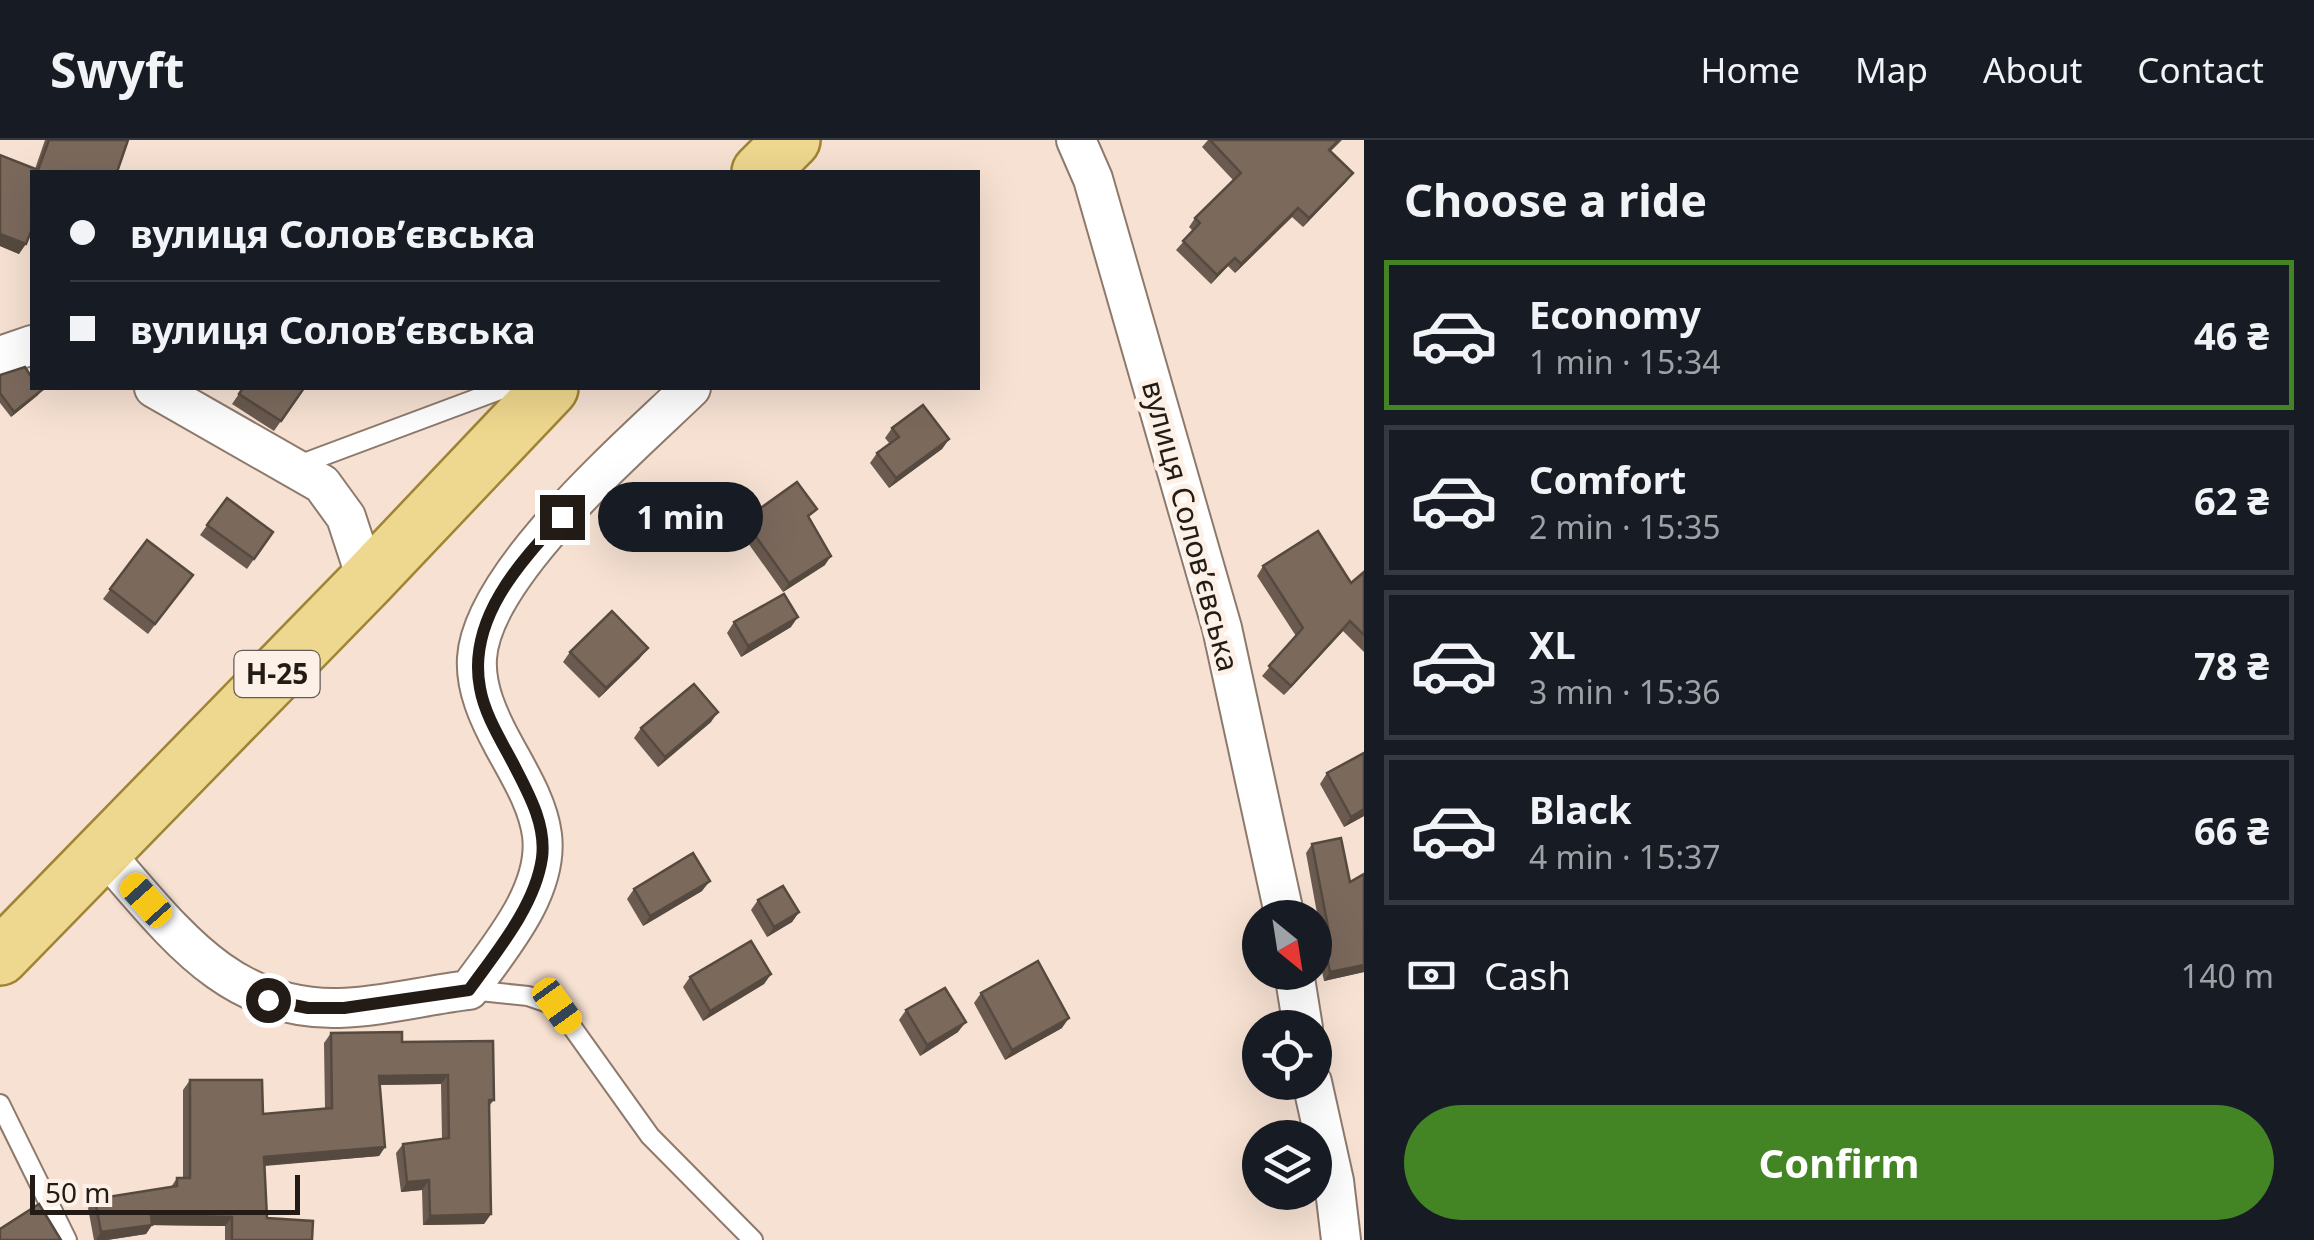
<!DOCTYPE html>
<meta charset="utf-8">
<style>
body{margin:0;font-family:"Noto Sans",sans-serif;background:#242831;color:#f1f3f6;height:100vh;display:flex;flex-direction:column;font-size:38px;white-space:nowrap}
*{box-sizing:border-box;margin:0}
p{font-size:32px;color:#9ea1a6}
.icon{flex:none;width:55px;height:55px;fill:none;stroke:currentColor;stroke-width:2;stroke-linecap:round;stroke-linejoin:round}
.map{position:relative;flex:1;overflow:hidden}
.panel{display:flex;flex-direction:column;background:#171b24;width:950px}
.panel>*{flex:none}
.banner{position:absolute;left:30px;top:30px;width:950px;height:220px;border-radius:0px;box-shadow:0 10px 40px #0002;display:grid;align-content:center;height:220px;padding:0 40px;background:#171b24}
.needle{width:65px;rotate:150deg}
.buttons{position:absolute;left:1242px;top:760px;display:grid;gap:20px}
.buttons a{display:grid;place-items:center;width:90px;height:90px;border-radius:50%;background:#171b24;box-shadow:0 10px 40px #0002;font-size:50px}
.scale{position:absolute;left:30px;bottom:25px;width:270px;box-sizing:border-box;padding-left:10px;border:5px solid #231c16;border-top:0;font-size:28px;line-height:35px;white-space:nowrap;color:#231c16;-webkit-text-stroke:8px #fdf0e7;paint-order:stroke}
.end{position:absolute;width:45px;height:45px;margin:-22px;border:12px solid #231c16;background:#fff;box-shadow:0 0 0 5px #fff}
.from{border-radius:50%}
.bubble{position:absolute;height:70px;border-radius:35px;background:#171b24;box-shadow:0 10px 40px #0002;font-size:32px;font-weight:700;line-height:70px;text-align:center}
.car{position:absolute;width:30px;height:60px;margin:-30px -15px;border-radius:12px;box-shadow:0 0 8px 2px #0007;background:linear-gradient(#f5c518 24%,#345 0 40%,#f5c518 0 76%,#345 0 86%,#f5c518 0)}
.banner b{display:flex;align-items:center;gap:35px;height:95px;font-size:38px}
.banner b+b{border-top:2px solid #363941}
.banner i{width:25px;height:25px;background:#f1f3f6}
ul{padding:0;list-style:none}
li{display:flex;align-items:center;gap:30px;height:150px;margin:0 20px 15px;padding:0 20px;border:5px solid #363941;border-radius:0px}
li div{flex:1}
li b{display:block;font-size:38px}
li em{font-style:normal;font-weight:700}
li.active{border-color:#438425}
li>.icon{width:90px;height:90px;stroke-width:1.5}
h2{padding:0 40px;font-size:45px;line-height:120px}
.pay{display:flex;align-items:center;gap:25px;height:110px;padding:0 40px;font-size:38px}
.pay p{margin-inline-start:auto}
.button{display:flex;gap:20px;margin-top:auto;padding:20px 40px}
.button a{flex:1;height:115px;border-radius:60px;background:#438425;color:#fff;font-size:40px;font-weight:700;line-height:115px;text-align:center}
header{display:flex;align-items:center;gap:60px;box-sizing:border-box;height:140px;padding:0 50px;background:#171b24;border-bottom:2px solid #363941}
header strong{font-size:48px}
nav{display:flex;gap:55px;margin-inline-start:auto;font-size:35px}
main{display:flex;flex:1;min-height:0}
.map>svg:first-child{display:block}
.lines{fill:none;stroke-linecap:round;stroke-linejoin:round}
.lane-casing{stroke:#8d7a6d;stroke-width:22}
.street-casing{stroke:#8d7a6d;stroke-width:42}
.primary-casing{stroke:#9f8433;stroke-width:60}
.lane{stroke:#fff;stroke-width:18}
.street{stroke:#fff;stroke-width:38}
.primary{stroke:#eed78e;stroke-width:55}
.wall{fill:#6a5a4f}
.shaded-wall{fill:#564a40}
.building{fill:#7b695c;stroke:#564a40;stroke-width:2.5}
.route{stroke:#231c16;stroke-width:12}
.labels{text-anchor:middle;stroke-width:10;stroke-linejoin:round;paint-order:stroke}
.shield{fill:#fdf0e7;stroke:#645c55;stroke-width:2.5}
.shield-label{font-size:28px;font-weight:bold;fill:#231c16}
.street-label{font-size:30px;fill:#231c16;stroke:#fdf0e7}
</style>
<header>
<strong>Swyft</strong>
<nav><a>Home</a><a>Map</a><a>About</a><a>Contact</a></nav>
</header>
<main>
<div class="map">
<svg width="1364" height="1100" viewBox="0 0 1364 1100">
<rect width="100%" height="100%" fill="#f6e1d2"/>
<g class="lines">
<!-- lane casing -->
<g class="lane-casing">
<g id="lane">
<polyline points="296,326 505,248"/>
<polyline points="470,850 528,856 557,866 650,996 753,1100"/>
<polyline points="0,964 67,1100"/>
</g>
</g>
<!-- street casing -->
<g class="street-casing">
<g id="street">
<polyline points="1076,0 1093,39 1222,488 1285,778"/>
<polyline points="0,216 32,205"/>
<polyline points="154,248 322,344 346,377 367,441"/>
<path d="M103,712C171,788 226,871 339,868C382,867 426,855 469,850C500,807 549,751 542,695C538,663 518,632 503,604C489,578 475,548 477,518C482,434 632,305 691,248"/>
<polyline points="1294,832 1303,888"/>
<polyline points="1312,942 1334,1041 1341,1100"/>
</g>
</g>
<!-- primary casing -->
<g class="primary-casing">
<g id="primary">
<polyline points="760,32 792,0"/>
<polyline points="0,817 367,441 550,248"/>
</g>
</g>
<!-- lane -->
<use href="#lane" class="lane"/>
<!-- street -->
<use href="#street" class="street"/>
<!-- primary -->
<use href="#primary" class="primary"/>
</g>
<!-- wall -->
<g class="wall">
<polygon points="45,0 128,0 32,32 19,114 0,106 0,15 35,29"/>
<polygon points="1208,0 1342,0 1330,12 1353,33 1346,42 1303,87 1292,77 1235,133 1228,126 1211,144 1176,110 1193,91 1189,87 1195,78 1233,40 1202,7"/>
<polygon points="0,235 38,255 11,277 0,263"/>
<polygon points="243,248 304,248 274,291 232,264"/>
<polygon points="892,288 949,299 942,309 889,348 870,323 877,313 890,304 885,298"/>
<polygon points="227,358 273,392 247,429 200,395"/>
<polygon points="810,379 825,425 783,452 738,389 744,380"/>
<polygon points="147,400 193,435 148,494 103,459"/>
<polygon points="1263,426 1351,443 1364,432 1364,512 1343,491 1284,555 1262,536 1296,496 1257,436"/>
<polygon points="734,482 791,487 741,517 727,493"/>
<polygon points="570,512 640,518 599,558 563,522"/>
<polygon points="711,582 658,627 634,598 641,588"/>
<polygon points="1327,633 1364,676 1344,687 1320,644"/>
<polygon points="1312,704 1350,742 1364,832 1324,841 1316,803 1321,795 1306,713"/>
<polygon points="634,749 702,751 643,786 627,759"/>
<polygon points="758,760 799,772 792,782 767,797 751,770"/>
<polygon points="771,834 764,844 703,881 683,847 690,837"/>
<polygon points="981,853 1062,888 1005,920 974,863"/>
<polygon points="906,870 958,892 920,916 899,880"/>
<polygon points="331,893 402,902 494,960 489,966 491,1074 484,1084 423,1085 422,1050 401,1052 396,1013 403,1004 442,999 441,944 380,945 385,1007 379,1016 265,1026 267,1078 312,1100 225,1100 225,1086 152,1085 146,1094 107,1100 94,1100 88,1068 95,1059 171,1047 177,1038 183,1038 183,950 190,940 263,974 325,968 324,903"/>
</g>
<!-- shaded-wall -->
<g class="shaded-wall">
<polygon points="1353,33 1346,42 1303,87 1309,78"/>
<polygon points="1298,68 1292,77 1235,133 1241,124"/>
<polygon points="0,94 26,104 19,114 0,106"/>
<polygon points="1235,118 1228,126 1211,144 1217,135"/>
<polygon points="42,250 38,255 11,277 14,272"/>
<polygon points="949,299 942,309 889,348 896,338"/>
<polygon points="831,416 825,425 783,452 789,443"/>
<polygon points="798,477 791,487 741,517 748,506"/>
<polygon points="1350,481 1343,491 1284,555 1291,546"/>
<polygon points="648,508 640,518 599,558 606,548"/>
<polygon points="718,572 711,582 658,627 665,617"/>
<polygon points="1364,669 1364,676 1344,687 1351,677"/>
<polygon points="710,741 702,751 643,786 650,776"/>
<polygon points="799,772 792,782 767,797 774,787"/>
<polygon points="1364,825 1364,832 1324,841 1330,832"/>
<polygon points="771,834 764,844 703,881 710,871"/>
<polygon points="1069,878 1062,888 1005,920 1012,910"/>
<polygon points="966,882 958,892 920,916 927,905"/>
<polygon points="448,935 441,944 372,945 379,936"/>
<polygon points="385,1007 379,1016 258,1026 264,1017"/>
<polygon points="429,1040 422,1050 401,1052 407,1042"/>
<polygon points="491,1074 484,1084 423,1085 430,1076"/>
<polygon points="151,1075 232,1077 225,1086 144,1085"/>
<polygon points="152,1085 146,1094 107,1100 96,1100 101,1092"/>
</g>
<!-- building -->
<g class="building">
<polygon points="49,0 128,0 117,32 32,32 32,89 26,104 0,94 0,15 38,30"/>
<polygon points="1210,0 1339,0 1329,10 1353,33 1309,78 1298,68 1241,124 1235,118 1217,135 1183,101 1200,83 1195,78 1241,33"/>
<polygon points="25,227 32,238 32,248 40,248 42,250 14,272 0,253 0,235"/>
<polygon points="243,248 304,248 281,281 239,254"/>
<polygon points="923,265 949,299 896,338 877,313 899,297 892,288"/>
<polygon points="797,342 817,369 808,376 831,416 789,443 744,380"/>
<polygon points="227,358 273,392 254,419 207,385"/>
<polygon points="1318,391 1351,443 1364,432 1364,495 1350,481 1291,546 1269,526 1303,488 1263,426"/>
<polygon points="147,400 193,435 155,484 110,449"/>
<polygon points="784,454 798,477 748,506 734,482"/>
<polygon points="612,471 648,508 606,548 570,512"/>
<polygon points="694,544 718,572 665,617 641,588"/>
<polygon points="1364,613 1364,669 1351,677 1327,633"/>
<polygon points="1341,698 1350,742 1364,734 1364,825 1330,832 1322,794 1329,792 1312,704"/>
<polygon points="693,713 710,741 650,776 634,749"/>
<polygon points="783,746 799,772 774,787 758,760"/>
<polygon points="751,801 771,834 710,871 690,837"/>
<polygon points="1038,821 1069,878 1012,910 981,853"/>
<polygon points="945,848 966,882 927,905 906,870"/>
<polygon points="402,892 402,902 493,901 494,960 489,960 491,1074 430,1076 429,1040 407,1042 403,1004 449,998 448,935 379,936 385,1007 264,1017 267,1078 313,1081 312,1100 232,1100 232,1077 151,1075 152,1085 101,1092 95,1059 177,1046 177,1038 190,1038 190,940 262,940 263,974 332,968 331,893"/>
<polygon points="39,1064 61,1100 0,1100 0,1089"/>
</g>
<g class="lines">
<!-- route -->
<path class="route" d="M268,860L308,868H344L469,850C497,811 535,766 542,718C546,687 531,658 517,631C504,605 485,577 480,548C467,480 519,423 562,377"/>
</g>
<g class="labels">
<!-- shield labels -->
<rect class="shield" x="234.5" y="511" width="85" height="46" rx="8"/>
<g class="shield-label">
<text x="277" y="544">Н-25</text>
</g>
<!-- street labels -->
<g class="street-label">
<text transform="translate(1190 386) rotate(75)" y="10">вулиця Соловʼєвська</text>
</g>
</g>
</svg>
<div class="buttons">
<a><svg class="needle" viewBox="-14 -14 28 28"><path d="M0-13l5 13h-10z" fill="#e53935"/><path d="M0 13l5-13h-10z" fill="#9ea1a6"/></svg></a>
<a><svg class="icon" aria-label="locate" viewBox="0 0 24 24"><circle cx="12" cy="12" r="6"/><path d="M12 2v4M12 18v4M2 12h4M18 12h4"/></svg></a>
<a><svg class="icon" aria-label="layers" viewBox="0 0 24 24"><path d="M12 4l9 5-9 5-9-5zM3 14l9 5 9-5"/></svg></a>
</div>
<div class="scale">50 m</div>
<i class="end from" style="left:268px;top:860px"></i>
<i class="end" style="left:562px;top:377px"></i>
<div class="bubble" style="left:598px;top:342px;width:165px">1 min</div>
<i class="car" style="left:146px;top:760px;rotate:318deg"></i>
<i class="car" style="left:557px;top:866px;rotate:144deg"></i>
<div class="banner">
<b><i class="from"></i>вулиця Соловʼєвська</b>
<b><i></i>вулиця Соловʼєвська</b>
</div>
</div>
<section class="panel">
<h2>Choose a ride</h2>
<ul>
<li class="active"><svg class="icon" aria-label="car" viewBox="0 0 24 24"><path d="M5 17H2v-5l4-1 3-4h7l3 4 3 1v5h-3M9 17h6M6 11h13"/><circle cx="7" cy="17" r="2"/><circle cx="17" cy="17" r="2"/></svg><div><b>Economy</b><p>1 min · 15:34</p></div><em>46 ₴</em></li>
<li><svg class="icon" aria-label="car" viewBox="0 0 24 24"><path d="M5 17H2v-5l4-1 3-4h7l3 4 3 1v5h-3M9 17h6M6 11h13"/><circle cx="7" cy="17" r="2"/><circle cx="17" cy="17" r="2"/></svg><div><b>Comfort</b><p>2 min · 15:35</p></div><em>62 ₴</em></li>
<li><svg class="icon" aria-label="car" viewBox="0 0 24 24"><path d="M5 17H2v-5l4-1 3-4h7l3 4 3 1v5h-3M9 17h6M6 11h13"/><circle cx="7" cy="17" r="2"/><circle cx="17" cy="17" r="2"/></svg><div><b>XL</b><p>3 min · 15:36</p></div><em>78 ₴</em></li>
<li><svg class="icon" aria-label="car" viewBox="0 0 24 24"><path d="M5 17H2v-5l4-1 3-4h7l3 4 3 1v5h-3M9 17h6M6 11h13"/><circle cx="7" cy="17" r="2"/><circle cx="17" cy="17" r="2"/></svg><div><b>Black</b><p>4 min · 15:37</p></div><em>66 ₴</em></li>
</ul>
<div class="pay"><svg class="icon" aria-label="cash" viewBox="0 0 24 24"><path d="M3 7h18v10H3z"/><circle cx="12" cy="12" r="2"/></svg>Cash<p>140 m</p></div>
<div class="button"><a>Confirm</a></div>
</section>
</main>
